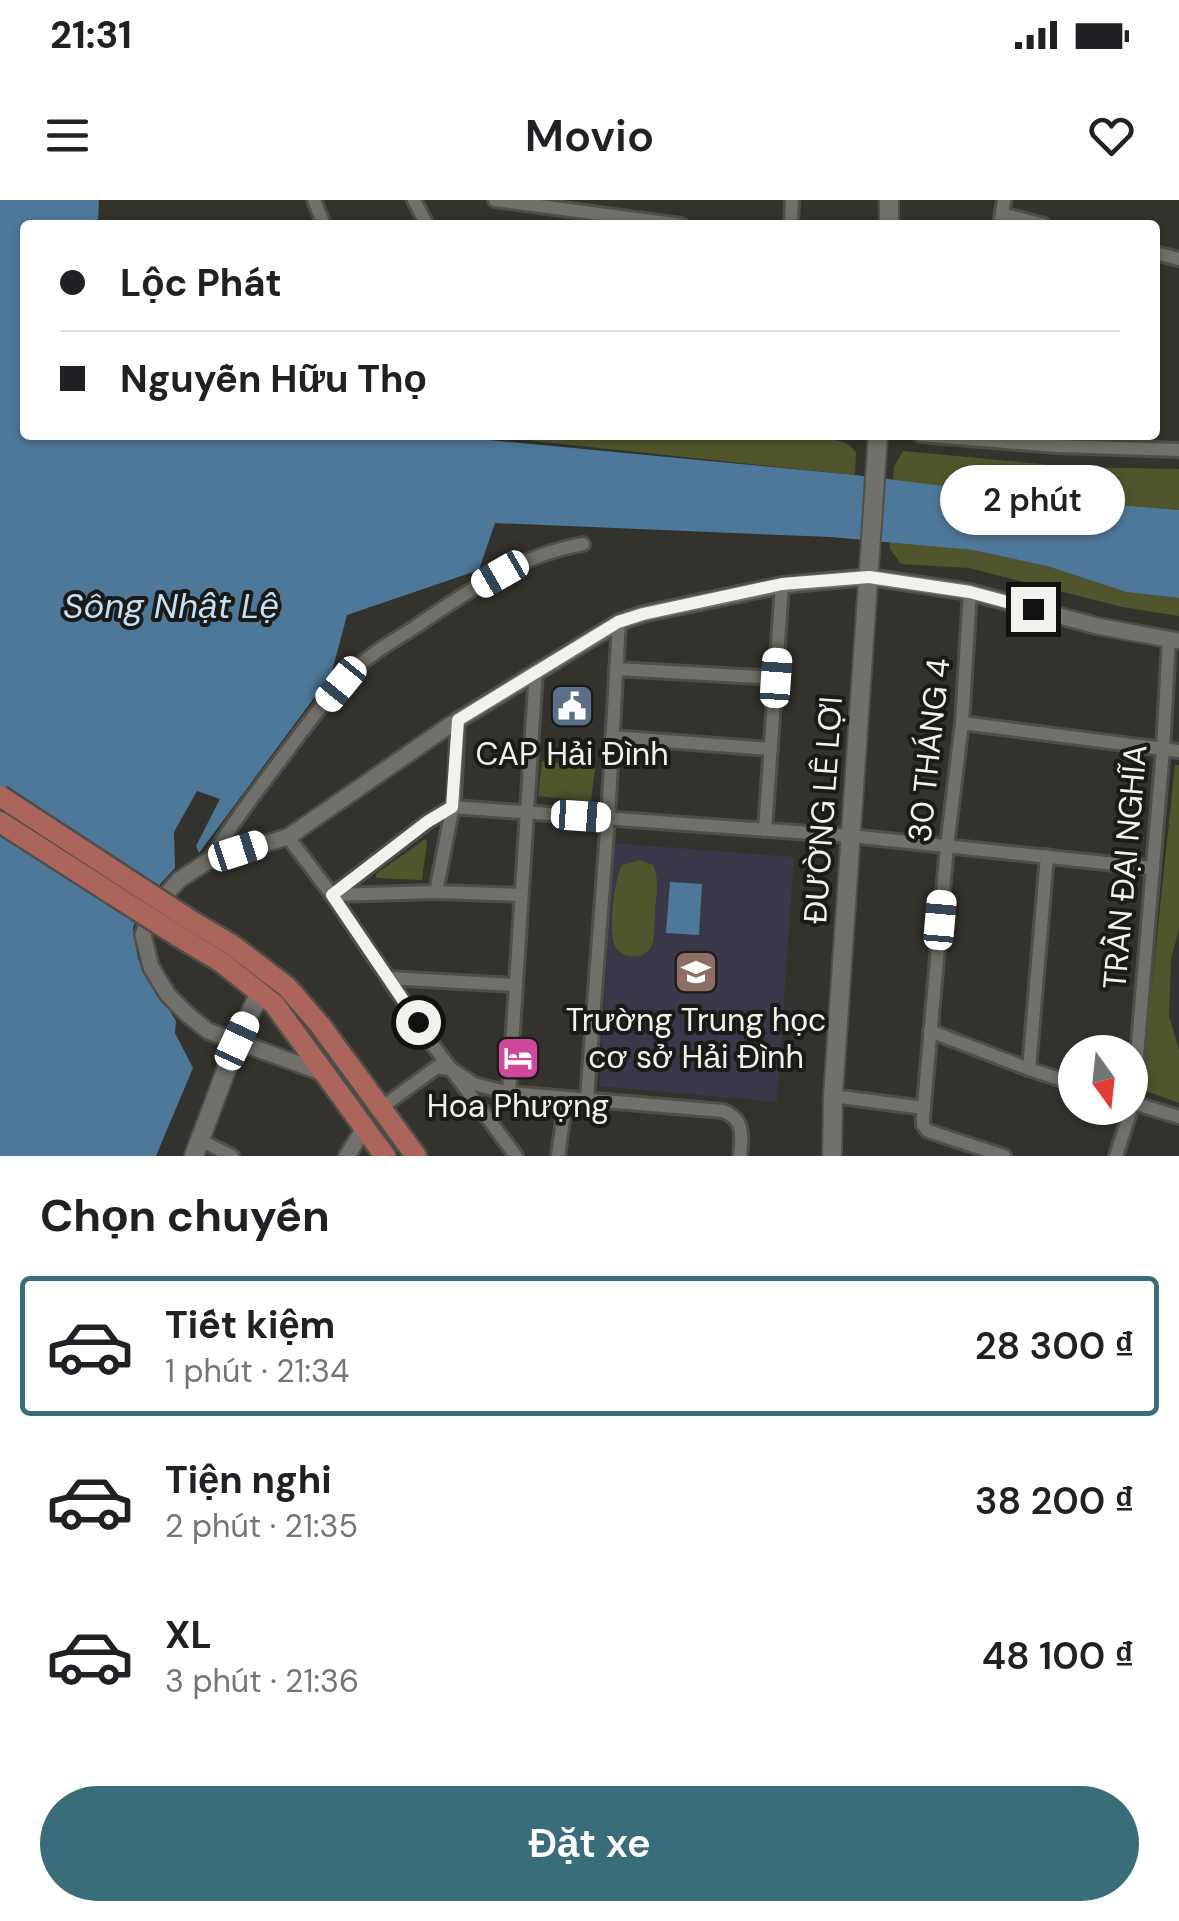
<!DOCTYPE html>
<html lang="vi">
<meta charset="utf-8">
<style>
body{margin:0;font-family:"DM Sans",sans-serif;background:#f2f2f2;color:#202124;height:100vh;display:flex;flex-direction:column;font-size:38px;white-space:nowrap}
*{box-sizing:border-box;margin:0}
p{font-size:32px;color:#757577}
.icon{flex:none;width:55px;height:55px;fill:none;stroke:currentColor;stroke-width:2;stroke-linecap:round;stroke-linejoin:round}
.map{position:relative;height:956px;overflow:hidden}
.details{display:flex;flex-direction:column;background:#fff;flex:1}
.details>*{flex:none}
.guide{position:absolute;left:20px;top:20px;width:1140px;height:220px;border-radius:10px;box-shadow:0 2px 8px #0004;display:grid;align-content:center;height:220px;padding:0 40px;background:#fff}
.needle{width:65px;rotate:165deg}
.tools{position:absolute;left:1058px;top:835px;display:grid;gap:20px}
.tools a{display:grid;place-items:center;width:90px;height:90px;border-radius:50%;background:#fff;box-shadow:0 2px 8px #0004;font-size:50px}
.end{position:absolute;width:45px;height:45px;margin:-22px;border:12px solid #f2f1ee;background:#111;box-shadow:0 0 0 5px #111}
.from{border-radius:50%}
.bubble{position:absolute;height:70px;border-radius:35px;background:#fff;box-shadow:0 2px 8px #0004;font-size:32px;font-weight:600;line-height:70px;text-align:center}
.car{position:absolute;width:30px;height:60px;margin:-30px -15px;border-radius:12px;box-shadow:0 0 8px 2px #0007;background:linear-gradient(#fff 24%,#345 0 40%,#fff 0 76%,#345 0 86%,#fff 0)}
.guide b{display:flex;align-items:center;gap:35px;height:95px;font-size:38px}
.guide b+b{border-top:2px solid #e0e0e0}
.guide i{width:25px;height:25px;background:#202124}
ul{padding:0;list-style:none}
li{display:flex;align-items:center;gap:30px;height:140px;margin:0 20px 15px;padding:0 20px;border:5px solid transparent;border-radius:10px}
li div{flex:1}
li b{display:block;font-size:38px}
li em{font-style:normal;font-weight:600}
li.current{border-color:#396d79}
li>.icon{width:90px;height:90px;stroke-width:1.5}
h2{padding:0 40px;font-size:45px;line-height:120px}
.button{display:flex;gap:20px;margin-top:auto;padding:20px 40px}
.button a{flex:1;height:115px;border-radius:60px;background:#396d79;color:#fff;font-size:40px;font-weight:600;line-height:115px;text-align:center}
.status{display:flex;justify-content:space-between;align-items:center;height:70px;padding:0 50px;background:#fff;direction:ltr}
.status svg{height:28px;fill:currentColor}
header{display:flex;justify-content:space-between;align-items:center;height:130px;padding:0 40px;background:#fff;font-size:45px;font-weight:600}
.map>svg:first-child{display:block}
.education{fill:#3a3748}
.green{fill:#51552c}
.water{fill:#4e7899}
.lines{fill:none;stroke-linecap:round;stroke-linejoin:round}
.minor-casing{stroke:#4f4e49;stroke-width:18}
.tertiary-casing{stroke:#4f4e49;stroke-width:20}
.secondary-casing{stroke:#4f4e49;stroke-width:22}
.primary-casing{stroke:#4f4e49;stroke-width:25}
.minor{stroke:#71706a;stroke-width:12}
.tertiary{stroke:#71706a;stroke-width:15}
.secondary{stroke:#71706a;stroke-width:18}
.primary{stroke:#ab655a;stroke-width:20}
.primary-bridge-casing{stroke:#4f4e49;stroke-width:25;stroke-linecap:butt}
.primary-bridge{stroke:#ab655a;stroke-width:20}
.route{stroke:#f2f1ee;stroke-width:12}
.labels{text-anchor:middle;stroke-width:8;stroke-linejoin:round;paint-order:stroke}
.street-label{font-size:32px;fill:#f2f1ee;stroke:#1a1a17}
.poi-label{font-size:32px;fill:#f2f1ee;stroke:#1a1a17}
.water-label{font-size:35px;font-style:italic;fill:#c6dff4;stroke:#1a1a17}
</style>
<div class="status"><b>21:31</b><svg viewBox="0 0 49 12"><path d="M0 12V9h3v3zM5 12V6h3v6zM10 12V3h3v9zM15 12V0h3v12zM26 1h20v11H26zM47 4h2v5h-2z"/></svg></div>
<header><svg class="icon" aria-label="menu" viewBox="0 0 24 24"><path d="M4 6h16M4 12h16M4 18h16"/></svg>Movio<svg class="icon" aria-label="heart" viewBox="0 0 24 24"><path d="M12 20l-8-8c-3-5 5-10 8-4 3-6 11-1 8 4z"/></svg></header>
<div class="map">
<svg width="1179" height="956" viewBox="0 0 1179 956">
<rect width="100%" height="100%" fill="#33322c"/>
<!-- education -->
<polygon class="education" points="614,643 794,657 777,902 599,886"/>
<!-- green -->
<g class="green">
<path d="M494,235H716L742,239C756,232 826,237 843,242C849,244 851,247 856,252L855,275L543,242Z"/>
<polygon points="903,251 1073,267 1179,269 1179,310 1060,300 893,280 894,267"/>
<polygon points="890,342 972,350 1047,366 1126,392 1179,398 1179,416 1122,407 969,368 901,364 890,349"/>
<polygon points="542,561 595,567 591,602 538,596"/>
<polygon points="1175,565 1179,565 1179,729 1171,759 1169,816 1179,850 1179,903 1141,889"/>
<polygon points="425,639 427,642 422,680 376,678 376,674"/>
<path d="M640,660L653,665C660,679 656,697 655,713C654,722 655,736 652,745C646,761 620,760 614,744C609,729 614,679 622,665Z"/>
</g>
<!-- water -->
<g class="water">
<polygon points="0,0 99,0 98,25 25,25 25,235 438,235 855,275 1060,300 1179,310 1179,398 1126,392 1047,366 972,350 831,337 495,323 479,370 347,415 331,475 199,653 196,646 220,599 197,591 174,632 175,668 142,704 133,728 138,759 176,821 175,833 193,868 156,956 0,956"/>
<polygon points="670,682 702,684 699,735 666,733"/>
</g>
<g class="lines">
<!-- minor casing -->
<g class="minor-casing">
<g id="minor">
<polyline points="314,0 324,25"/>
<polyline points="414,0 427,25"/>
<polyline points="495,0 681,25"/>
<polyline points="1002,14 1044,25"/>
<polyline points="791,25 792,0"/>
<polyline points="1000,25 1004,0"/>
<polyline points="1155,53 1179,59"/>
<polyline points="920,235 1057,246 1179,250"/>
<polyline points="970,392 962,523 947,646 923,916 923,925 928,931 1004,956"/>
<polyline points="616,469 776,478"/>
<polyline points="962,523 1179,551"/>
<polyline points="612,537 771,549"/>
<polyline points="765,630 782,385"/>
<polyline points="288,637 332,695 433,845 516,956"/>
<path d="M211,659C232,623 257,591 282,558C306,526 331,491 361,464C376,450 395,440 412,429C465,393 519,355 583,344"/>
<polyline points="436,692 454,600 458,520"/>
<polyline points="332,695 427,622 452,607 851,636 1153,668"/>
<polyline points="332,695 436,692 521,695"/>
<polyline points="388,778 516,785"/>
<polyline points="930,831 1029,869 1075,884"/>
<polyline points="1029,869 1047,656"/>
<polyline points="509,893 536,471"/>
<polyline points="833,896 924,908"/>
<polyline points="587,899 608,618 619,422"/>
<polyline points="1130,902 1179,917"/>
<path d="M381,908L437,867L453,870L474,884L509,893L723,911C745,920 742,936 740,956"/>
<polyline points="200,940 232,956"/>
<polyline points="558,956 566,898"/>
<polyline points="1116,956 1133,903 1163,549 1169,440"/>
</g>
</g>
<!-- tertiary casing -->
<g class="tertiary-casing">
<g id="tertiary">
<polyline points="326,874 208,831 188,815 168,795 151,767 143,735 150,713 179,680 211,659 288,637 450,525 619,422 643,414 782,385 869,377 970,392 1097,426 1179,441"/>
<polyline points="347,956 365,927"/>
</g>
</g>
<!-- secondary casing -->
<g class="secondary-casing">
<g id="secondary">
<polyline points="889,25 889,0"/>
<polyline points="194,956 237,841 260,792"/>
<polyline points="832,956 833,896 878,235"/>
</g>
</g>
<!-- primary casing -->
<g class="primary-casing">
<g id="primary">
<polyline points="190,720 232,745 287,787 320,825 416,956"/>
<polyline points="178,736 221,762 274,804 385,956"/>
</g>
</g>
<!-- minor -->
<use href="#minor" class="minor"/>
<!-- tertiary -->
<use href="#tertiary" class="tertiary"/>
<!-- secondary -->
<use href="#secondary" class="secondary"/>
<!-- primary -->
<use href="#primary" class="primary"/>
<!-- primary-bridge casing -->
<g class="primary-bridge-casing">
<g id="primary-bridge">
<polyline points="0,596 190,720"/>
<polyline points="0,622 178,736"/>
</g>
</g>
<!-- primary-bridge -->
<use href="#primary-bridge" class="primary-bridge"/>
</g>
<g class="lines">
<!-- route -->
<polyline class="route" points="418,822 332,695 427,622 452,607 458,520 618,422 643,414 782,384 869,377 970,392 1033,409"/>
</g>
<!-- icons -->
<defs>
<g id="civic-square" transform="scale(2.25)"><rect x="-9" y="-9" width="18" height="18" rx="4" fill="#5c6f8a" stroke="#1a1a17"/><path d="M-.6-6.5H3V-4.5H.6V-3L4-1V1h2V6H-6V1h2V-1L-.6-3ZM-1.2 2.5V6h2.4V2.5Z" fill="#fff"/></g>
<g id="school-square" transform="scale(2.25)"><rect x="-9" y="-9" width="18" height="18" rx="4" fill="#8d6e63" stroke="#1a1a17"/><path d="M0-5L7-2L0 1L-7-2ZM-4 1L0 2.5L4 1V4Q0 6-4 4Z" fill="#fff"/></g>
<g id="hotel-square" transform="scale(2.25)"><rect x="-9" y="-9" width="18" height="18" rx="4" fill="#d1479c" stroke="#1a1a17"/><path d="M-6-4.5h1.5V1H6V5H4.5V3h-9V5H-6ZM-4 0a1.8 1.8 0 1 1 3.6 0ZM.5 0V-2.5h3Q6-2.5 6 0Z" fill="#fff"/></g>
</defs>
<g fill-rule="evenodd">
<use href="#civic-square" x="572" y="506"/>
<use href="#school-square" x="696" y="772"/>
<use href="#hotel-square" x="518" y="858"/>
</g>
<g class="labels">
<!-- street labels -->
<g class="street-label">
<text transform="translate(929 550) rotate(-84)" y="11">30 THÁNG 4</text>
<text transform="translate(823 610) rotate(-86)" y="11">ĐƯỜNG LÊ LỢI</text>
<text transform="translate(1125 667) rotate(-85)" y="11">TRẦN ĐẠI NGHĨA</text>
</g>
<!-- poi labels -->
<g class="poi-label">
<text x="572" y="565">CAP Hải Đình</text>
<text x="696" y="831">Trường Trung học<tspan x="696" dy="37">cơ sở Hải Đình</tspan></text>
<text x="518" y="917">Hoa Phượng</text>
</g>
<!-- water labels -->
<g class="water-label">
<text x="171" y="418">Sông Nhật Lệ</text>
</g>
</g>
</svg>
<div class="tools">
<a><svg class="needle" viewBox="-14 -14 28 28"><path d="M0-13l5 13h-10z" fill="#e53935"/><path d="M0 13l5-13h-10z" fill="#757577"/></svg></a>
</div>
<i class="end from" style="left:418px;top:822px"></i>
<i class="end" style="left:1033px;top:409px"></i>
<div class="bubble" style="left:940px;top:265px;width:185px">2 phút</div>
<i class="car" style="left:500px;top:374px;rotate:240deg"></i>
<i class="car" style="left:776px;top:478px;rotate:4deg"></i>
<i class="car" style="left:341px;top:484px;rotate:219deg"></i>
<i class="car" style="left:581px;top:616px;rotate:94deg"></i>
<i class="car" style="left:238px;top:651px;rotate:72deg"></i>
<i class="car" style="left:940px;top:720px;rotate:5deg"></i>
<i class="car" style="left:237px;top:841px;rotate:25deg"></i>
<div class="guide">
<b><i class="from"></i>Lộc Phát</b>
<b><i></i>Nguyễn Hữu Thọ</b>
</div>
</div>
<section class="details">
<h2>Chọn chuyến</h2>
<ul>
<li class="current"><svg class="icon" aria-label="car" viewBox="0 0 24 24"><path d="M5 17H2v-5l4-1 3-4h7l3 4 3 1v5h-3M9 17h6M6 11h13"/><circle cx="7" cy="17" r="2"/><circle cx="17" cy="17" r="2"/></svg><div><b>Tiết kiệm</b><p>1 phút · 21:34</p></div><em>28 300 ₫</em></li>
<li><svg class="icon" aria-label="car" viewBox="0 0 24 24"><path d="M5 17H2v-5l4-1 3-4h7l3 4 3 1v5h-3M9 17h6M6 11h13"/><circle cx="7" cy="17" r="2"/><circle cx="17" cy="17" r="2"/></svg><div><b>Tiện nghi</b><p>2 phút · 21:35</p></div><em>38 200 ₫</em></li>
<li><svg class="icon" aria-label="car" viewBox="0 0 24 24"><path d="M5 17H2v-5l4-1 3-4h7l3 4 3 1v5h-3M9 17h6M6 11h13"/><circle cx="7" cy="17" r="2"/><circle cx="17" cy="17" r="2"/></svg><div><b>XL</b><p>3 phút · 21:36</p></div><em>48 100 ₫</em></li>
</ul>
<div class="button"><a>Đặt xe</a></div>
</section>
